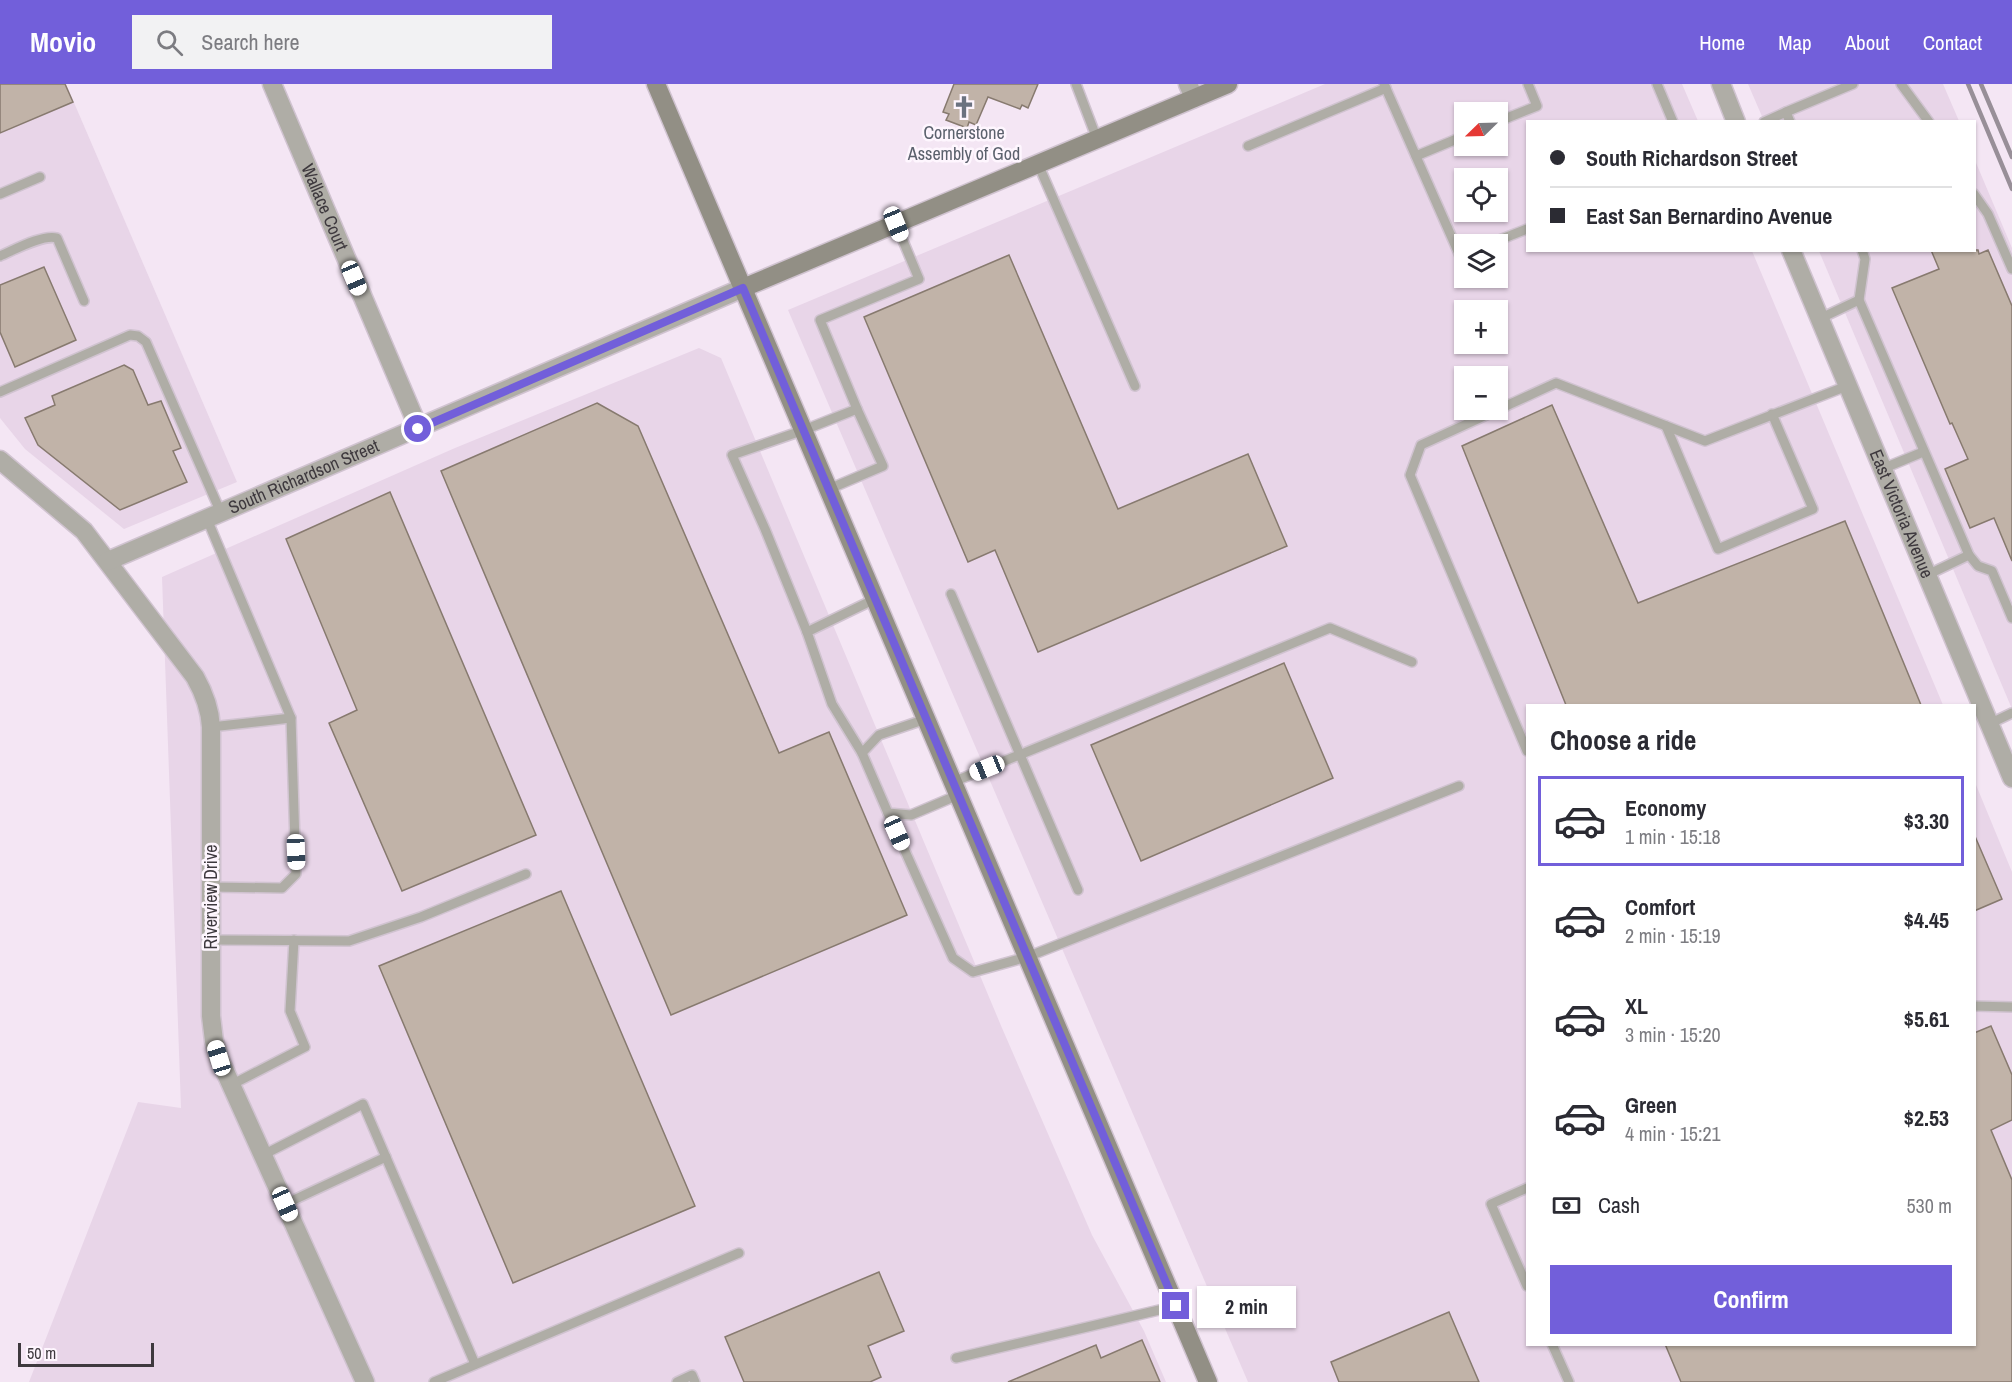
<!DOCTYPE html>
<meta charset="utf-8">
<style>
body{margin:0;font-family:"Archivo Narrow",sans-serif;background:#f2f2f3;color:#2b2b33;height:100vh;display:flex;flex-direction:column;font-size:22px;white-space:nowrap}
*{box-sizing:border-box;margin:0}
p{font-size:20px;color:#7c7c81}
.icon{flex:none;width:33px;height:33px;fill:none;stroke:currentColor;stroke-width:2;stroke-linecap:round;stroke-linejoin:round}
.map{position:relative;flex:1;overflow:hidden}
.panel{position:absolute;left:1526px;top:620px;width:450px;height:642px;display:flex;flex-direction:column;background:#fff;border-radius:0px;box-shadow:0 2px 4px #0004}
.panel>*{flex:none}
.top-card{position:absolute;left:1526px;top:36px;width:450px;height:132px;border-radius:0px;box-shadow:0 2px 4px #0004;display:grid;align-content:center;height:132px;padding:0 24px;background:#fff}
.needle{width:39px;rotate:247deg}
.tools{position:absolute;left:1454px;top:18px;display:grid;gap:12px}
.tools a{display:grid;place-items:center;width:54px;height:54px;border-radius:0px;background:#fff;box-shadow:0 2px 4px #0004;font-size:30px}
.scale{position:absolute;left:18px;bottom:15px;width:136px;box-sizing:border-box;padding-left:6px;border:3px solid #3e393e;border-top:0;font-size:16px;line-height:21px;white-space:nowrap;color:#3e393e;-webkit-text-stroke:4px #fef6fe;paint-order:stroke}
.end{position:absolute;width:27px;height:27px;margin:-14px;border:8px solid #725fda;background:#fff;box-shadow:0 0 0 3px #fff}
.from{border-radius:50%}
.bubble{position:absolute;height:42px;border-radius:0px;background:#fff;box-shadow:0 2px 4px #0004;font-size:20px;font-weight:800;line-height:42px;text-align:center}
.car{position:absolute;width:18px;height:36px;margin:-18px -9px;border-radius:8px;box-shadow:0 0 4px 2px #0007;background:linear-gradient(#fff 24%,#345 0 40%,#fff 0 76%,#345 0 86%,#fff 0)}
.top-card b{display:flex;align-items:center;gap:21px;height:57px;font-size:22px}
.top-card b+b{border-top:2px solid #e1e1e2}
.top-card i{width:15px;height:15px;background:#2b2b33}
ul{padding:0;list-style:none}
li{display:flex;align-items:center;gap:18px;height:90px;margin:0 12px 9px;padding:0 12px;border:3px solid transparent;border-radius:0px}
li div{flex:1}
li b{display:block;font-size:22px}
li em{font-style:normal;font-weight:800}
li.selected{border-color:#725fda}
li>.icon{width:54px;height:54px;stroke-width:1.5}
h2{padding:0 24px;font-size:27px;line-height:72px}
.pay{display:flex;align-items:center;gap:15px;height:66px;padding:0 24px;font-size:22px}
.pay p{margin-inline-start:auto}
.button{display:flex;gap:12px;margin-top:auto;padding:12px 24px}
.button a{flex:1;height:69px;border-radius:0px;background:#725fda;color:#fff;font-size:24px;font-weight:800;line-height:69px;text-align:center}
header{display:flex;align-items:center;gap:36px;box-sizing:border-box;height:84px;padding:0 30px;background:#725fda;color:#fff}
header strong{font-size:28px}
nav{display:flex;gap:33px;margin-inline-start:auto;font-size:21px}
.search{width:420px;height:54px;background:#f2f2f3;display:flex;align-items:center;gap:15px;box-sizing:border-box;padding:0 21px;border-radius:0px;color:#7c7c81;font-size:22px}
.map>svg:first-child{display:block}
.built{fill:#e8d5e8;fill-rule:evenodd}
.building{fill:#c1b3a8;stroke:#877a6f;stroke-width:1.5}
.lines{fill:none;stroke-linecap:round;stroke-linejoin:round}
.lane-casing{stroke:#d0c3d0;stroke-width:12}
.street-casing{stroke:#d0c3d0;stroke-width:21}
.secondary-casing{stroke:#d0c3d0;stroke-width:21}
.lane{stroke:#afada6;stroke-width:9}
.street{stroke:#afada6;stroke-width:18}
.secondary{stroke:#928f85;stroke-width:18}
.rail{stroke:#988f98;stroke-width:4.5}
.route{stroke:#725fda;stroke-width:8}
.labels{text-anchor:middle;stroke-width:5;stroke-linejoin:round;paint-order:stroke}
.worship-label{font-size:18px;fill:#5b616d;stroke:#fef6fe}
.street-label{font-size:18px;fill:#3e393e;stroke:#fef6fe}
</style>
<header>
<strong>Movio</strong>
<div class="search"><svg class="icon" aria-label="search" viewBox="0 0 24 24"><circle cx="10" cy="10" r="6"/><path d="M15 15l6 6"/></svg>Search here</div>
<nav><a>Home</a><a>Map</a><a>About</a><a>Contact</a></nav>
</header>
<div class="map">
<svg width="2012" height="1298" viewBox="0 0 2012 1298">
<rect width="100%" height="100%" fill="#f4e6f4"/>
<!-- built -->
<g class="built">
<polygon points="0,0 66,0 237,398 124,445 25,365 0,334"/>
<path d="M1325,0H1682L1698,37L1527,38V166L1752,167L1943,621H1527V1260H1974V696L2012,788V1298H1248L788,226ZM1464,28H1497V62H1464ZM1464,94H1497V128H1464ZM1464,160H1497V194H1464ZM1464,226H1497V260H1464ZM1464,292H1497V326H1464Z"/>
<polygon points="1748,0 1943,0 1959,37 1764,37"/>
<polygon points="1974,74 2012,164 2012,625 1819,167 1974,166"/>
<polygon points="699,264 721,274 1002,944 1092,1151 1144,1247 1166,1298 29,1298 138,1018 181,1024 162,493 455,364"/>
</g>
<!-- building -->
<g class="building">
<polygon points="0,0 65,0 73,18 0,49"/>
<polygon points="954,0 1038,0 1028,24 1022,21 1020,25 988,13 976,41 969,38 967,44 946,36 949,30 943,28"/>
<polygon points="1931,166 1978,166 1979,170 1988,166 2012,222 2012,477 1994,434 1970,444 1945,385 1968,375 1952,339 1950,340 1892,204 1939,185"/>
<polygon points="1009,171 1118,425 1248,370 1287,462 1038,568 995,466 968,478 864,233"/>
<polygon points="44,183 76,256 15,283 0,248 0,201"/>
<polygon points="124,281 133,286 148,321 161,317 181,364 173,367 187,398 120,426 38,361 25,334 55,321 52,312"/>
<polygon points="597,319 638,342 779,669 829,648 907,831 671,931 441,387"/>
<polygon points="1552,321 1638,519 1845,437 1921,621 1566,621 1462,362"/>
<polygon points="390,408 536,751 402,807 329,639 357,626 286,455"/>
<polygon points="1284,579 1333,694 1141,777 1091,661"/>
<polygon points="1974,750 2002,815 1974,827"/>
<polygon points="561,807 695,1122 513,1199 379,882"/>
<polygon points="1991,942 2012,991 2012,1036 1991,1046 2012,1096 2012,1298 1681,1298 1665,1260 1974,1260 1974,949"/>
<polygon points="879,1188 904,1247 868,1262 881,1293 870,1298 744,1298 725,1253"/>
<polygon points="1449,1228 1479,1298 1339,1298 1331,1278"/>
<polygon points="1142,1256 1160,1298 1008,1298 1096,1261 1101,1274"/>
</g>
<g class="lines">
<!-- lane casing -->
<g class="lane-casing">
<g id="lane">
<polyline points="1076,0 1097,55"/>
<polyline points="1384,0 1460,172 1464,171"/>
<polyline points="1657,0 1673,38"/>
<polyline points="1901,0 1929,38"/>
<polyline points="1786,28 1853,0"/>
<polyline points="1497,38 1537,22 1528,0"/>
<polyline points="1764,38 1786,28 1790,38"/>
<polyline points="1248,62 1386,4"/>
<polyline points="1416,72 1464,52"/>
<polyline points="1038,80 1135,302"/>
<polyline points="0,110 40,93"/>
<polyline points="1974,110 1988,130 2012,185"/>
<polyline points="1489,160 1527,145"/>
<path d="M0,172C14,166 43,150 57,154L84,217"/>
<polyline points="1859,216 1865,175 1862,166"/>
<polyline points="1819,235 1859,216 1969,471 1978,482 1992,487 2012,534"/>
<polyline points="0,308 130,251 138,252 146,258 221,429"/>
<polyline points="1666,342 1718,465 1813,425 1772,330"/>
<polyline points="1882,385 1923,368"/>
<polyline points="829,405 883,382 857,325"/>
<polyline points="207,435 291,634 296,790 282,804 211,803"/>
<polyline points="1927,491 1969,471"/>
<polyline points="951,510 1078,806"/>
<polyline points="875,515 807,548 832,620 862,669 888,729 911,731 958,711"/>
<polyline points="807,548 765,445 732,371 804,346 857,325 820,236 919,195 896,140"/>
<polyline points="1989,640 2012,629"/>
<polyline points="211,643 291,634"/>
<polyline points="1527,667 1410,391 1421,361 1556,299 1705,357 1847,302"/>
<polyline points="862,669 879,651 926,635"/>
<polyline points="953,698 1330,544 1412,578"/>
<polyline points="888,729 953,874 973,888 1027,873 1459,702"/>
<polyline points="211,856 349,857 421,833 526,790"/>
<polyline points="1974,922 2012,923"/>
<polyline points="231,1001 305,963 290,927 294,856"/>
<polyline points="263,1071 363,1020 475,1280"/>
<polyline points="1527,1104 1491,1120 1527,1202"/>
<polyline points="285,1120 386,1073"/>
<polyline points="1552,1260 1569,1298"/>
<polyline points="956,1274 1176,1222"/>
<polyline points="434,1298 739,1169"/>
<polyline points="677,1298 692,1291 695,1298"/>
</g>
</g>
<!-- street casing -->
<g class="street-casing">
<g id="street">
<path id="s1" d="M272,0L419,345"/>
<polyline points="1188,0 1194,14"/>
<polyline points="1721,0 1736,38"/>
<path id="s2" d="M1791,166L2012,694"/>
<path d="M0,376L84,447L195,593C204,609 210,624 211,643V932L214,957L219,974L365,1298"/>
<path id="s3" d="M108,477L743,204"/>
</g>
</g>
<!-- secondary casing -->
<g class="secondary-casing">
<g id="secondary">
<polyline points="656,0 1208,1298"/>
<polyline points="743,204 1228,0"/>
</g>
</g>
<!-- lane -->
<use href="#lane" class="lane"/>
<!-- street -->
<use href="#street" class="street"/>
<!-- secondary -->
<use href="#secondary" class="secondary"/>
<!-- rail -->
<g class="rail">
<polyline points="1968,0 2012,105"/>
<polyline points="1981,0 2012,73"/>
</g>
</g>
<g class="lines">
<!-- route -->
<polyline class="route" points="418,345 743,204 1176,1222"/>
</g>
<!-- icons -->
<defs>
<g id="church-bare" transform="scale(1.8)"><path d="M-1.2-6h2.4v3.5h3.3v2.4h-3.3V6h-2.4V-.1h-3.3v-2.4h3.3Z" fill="#6b7280" stroke="#fef6fe" stroke-width="2.5" paint-order="stroke"/></g>
</defs>
<g fill-rule="evenodd">
<use href="#church-bare" x="964" y="23"/>
</g>
<g class="labels">
<!-- worship labels -->
<g class="worship-label">
<text x="964" y="55">Cornerstone<tspan x="964" dy="21">Assembly of God</tspan></text>
</g>
<!-- street labels -->
<g class="street-label">
<text dy="6" stroke="none"><textPath href="#s1" startOffset="134">Wallace Court</textPath></text>
<text dy="6" stroke="none"><textPath href="#s3" startOffset="213">South Richardson Street</textPath></text>
<text dy="6" stroke="none"><textPath href="#s2" startOffset="286">East Victoria Avenue</textPath></text>
<text transform="translate(211 813) rotate(-90)" y="6">Riverview Drive</text>
</g>
</g>
</svg>
<div class="tools">
<a><svg class="needle" viewBox="-14 -14 28 28"><path d="M0-13l5 13h-10z" fill="#e53935"/><path d="M0 13l5-13h-10z" fill="#7c7c81"/></svg></a>
<a><svg class="icon" aria-label="locate" viewBox="0 0 24 24"><circle cx="12" cy="12" r="6"/><path d="M12 2v4M12 18v4M2 12h4M18 12h4"/></svg></a>
<a><svg class="icon" aria-label="layers" viewBox="0 0 24 24"><path d="M12 4l9 5-9 5-9-5zM3 14l9 5 9-5"/></svg></a>
<a>+</a>
<a>−</a>
</div>
<div class="scale">50 m</div>
<i class="end from" style="left:418px;top:345px"></i>
<i class="end" style="left:1176px;top:1222px"></i>
<div class="bubble" style="left:1197px;top:1202px;width:99px">2 min</div>
<i class="car" style="left:896px;top:140px;rotate:158deg"></i>
<i class="car" style="left:354px;top:194px;rotate:157deg"></i>
<i class="car" style="left:987px;top:684px;rotate:248deg"></i>
<i class="car" style="left:897px;top:749px;rotate:156deg"></i>
<i class="car" style="left:296px;top:768px;rotate:178deg"></i>
<i class="car" style="left:219px;top:974px;rotate:343deg"></i>
<i class="car" style="left:285px;top:1120px;rotate:156deg"></i>
<div class="top-card">
<b><i class="from"></i>South Richardson Street</b>
<b><i></i>East San Bernardino Avenue</b>
</div>
<section class="panel">
<h2>Choose a ride</h2>
<ul>
<li class="selected"><svg class="icon" aria-label="car" viewBox="0 0 24 24"><path d="M5 17H2v-5l4-1 3-4h7l3 4 3 1v5h-3M9 17h6M6 11h13"/><circle cx="7" cy="17" r="2"/><circle cx="17" cy="17" r="2"/></svg><div><b>Economy</b><p>1 min · 15:18</p></div><em>$3.30</em></li>
<li><svg class="icon" aria-label="car" viewBox="0 0 24 24"><path d="M5 17H2v-5l4-1 3-4h7l3 4 3 1v5h-3M9 17h6M6 11h13"/><circle cx="7" cy="17" r="2"/><circle cx="17" cy="17" r="2"/></svg><div><b>Comfort</b><p>2 min · 15:19</p></div><em>$4.45</em></li>
<li><svg class="icon" aria-label="car" viewBox="0 0 24 24"><path d="M5 17H2v-5l4-1 3-4h7l3 4 3 1v5h-3M9 17h6M6 11h13"/><circle cx="7" cy="17" r="2"/><circle cx="17" cy="17" r="2"/></svg><div><b>XL</b><p>3 min · 15:20</p></div><em>$5.61</em></li>
<li><svg class="icon" aria-label="car" viewBox="0 0 24 24"><path d="M5 17H2v-5l4-1 3-4h7l3 4 3 1v5h-3M9 17h6M6 11h13"/><circle cx="7" cy="17" r="2"/><circle cx="17" cy="17" r="2"/></svg><div><b>Green</b><p>4 min · 15:21</p></div><em>$2.53</em></li>
</ul>
<div class="pay"><svg class="icon" aria-label="cash" viewBox="0 0 24 24"><path d="M3 7h18v10H3z"/><circle cx="12" cy="12" r="2"/></svg>Cash<p>530 m</p></div>
<div class="button"><a>Confirm</a></div>
</section>
</div>
